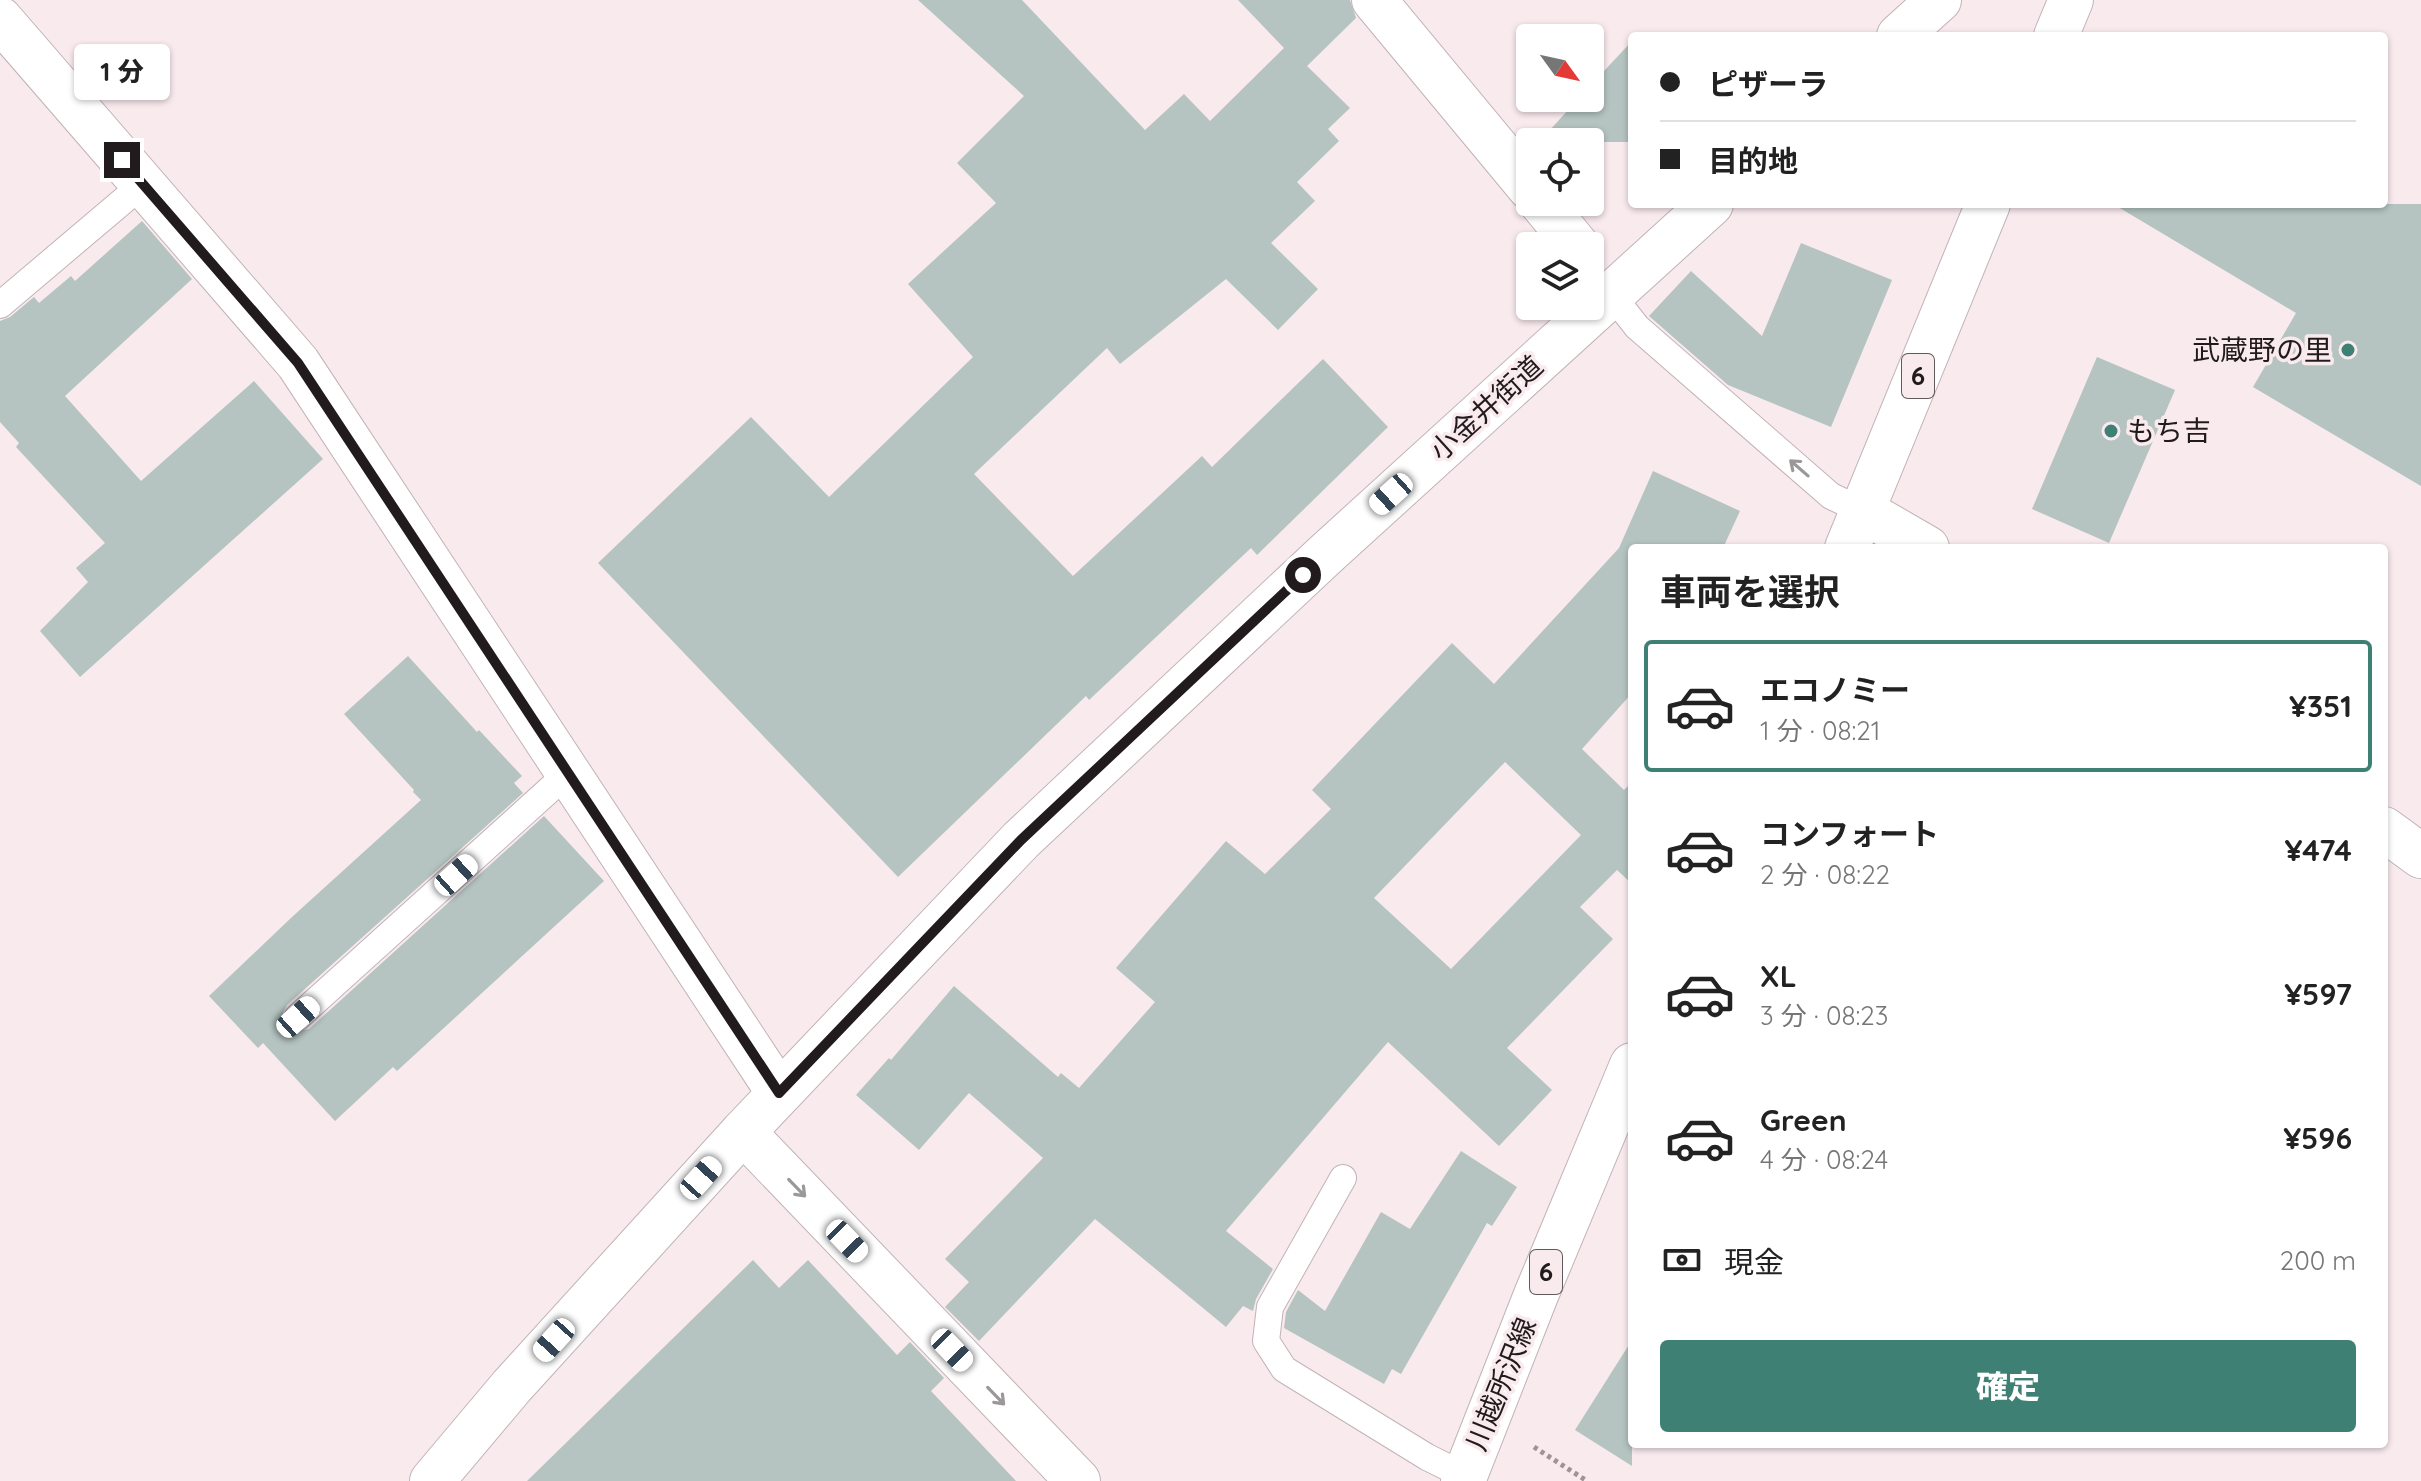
<!DOCTYPE html>
<html lang="ja">
<meta charset="utf-8">
<style>
body{margin:0;font-family:Quicksand,"Noto Sans JP",sans-serif;background:#f2f2f2;color:#222;height:100vh;display:flex;flex-direction:column;font-size:30px;white-space:nowrap}
*{box-sizing:border-box;margin:0}
p{font-size:26px;color:#767676}
.icon{flex:none;width:44px;height:44px;fill:none;stroke:currentColor;stroke-width:2;stroke-linecap:round;stroke-linejoin:round}
.map{position:relative;flex:1;overflow:hidden}
.drawer{position:absolute;left:1628px;top:544px;width:760px;height:904px;display:flex;flex-direction:column;background:#fff;border-radius:8px;box-shadow:0 2px 6px #0004}
.drawer>*{flex:none}
.banner{position:absolute;left:1628px;top:32px;width:760px;height:176px;border-radius:8px;box-shadow:0 2px 6px #0004;display:grid;align-content:center;height:176px;padding:0 32px;background:#fff}
.needle{width:52px;rotate:123deg}
.fabs{position:absolute;left:1516px;top:24px;display:grid;gap:16px}
.fabs a{display:grid;place-items:center;width:88px;height:88px;border-radius:8px;background:#fff;box-shadow:0 2px 6px #0004;font-size:40px}
.end{position:absolute;width:36px;height:36px;margin:-18px;border:10px solid #211b1d;background:#fff;box-shadow:0 0 0 4px #fff}
.from{border-radius:50%}
.bubble{position:absolute;height:56px;border-radius:8px;background:#fff;box-shadow:0 2px 6px #0004;font-size:26px;font-weight:800;line-height:56px;text-align:center}
.car{position:absolute;width:24px;height:48px;margin:-24px -12px;border-radius:10px;box-shadow:0 0 6px 2px #0007;background:linear-gradient(#fff 24%,#345 0 40%,#fff 0 76%,#345 0 86%,#fff 0)}
.banner b{display:flex;align-items:center;gap:28px;height:76px;font-size:30px}
.banner b+b{border-top:2px solid #e0e0e0}
.banner i{width:20px;height:20px;background:#222}
ul{padding:0;list-style:none}
li{display:flex;align-items:center;gap:24px;height:132px;margin:0 16px 12px;padding:0 16px;border:4px solid transparent;border-radius:8px}
li div{flex:1}
li b{display:block;font-size:30px}
li em{font-style:normal;font-weight:800}
li.active{border-color:#3e8174}
li>.icon{width:72px;height:72px;stroke-width:1.5}
h2{padding:0 32px;font-size:36px;line-height:96px}
.pay{display:flex;align-items:center;gap:20px;height:88px;padding:0 32px;font-size:30px}
.pay p{margin-inline-start:auto}
.action{display:flex;gap:16px;margin-top:auto;padding:16px 32px}
.action a{flex:1;height:92px;border-radius:8px;background:#3e8174;color:#fff;font-size:32px;font-weight:800;line-height:92px;text-align:center}
.map>svg:first-child{display:block}
.building{fill:#b5c4c0;fill-rule:evenodd}
.lines{fill:none;stroke-linecap:round;stroke-linejoin:round}
.service-casing{stroke:#c1b3b7;stroke-width:28}
.minor-casing{stroke:#c1b3b7;stroke-width:46}
.tertiary-casing{stroke:#c1b3b7;stroke-width:46}
.primary-casing{stroke:#c1b3b7;stroke-width:46}
.path{stroke:#9f9396;stroke-width:5;stroke-dasharray:4 4;stroke-linecap:butt}
.service{stroke:#fff;stroke-width:26}
.minor{stroke:#fff;stroke-width:44}
.tertiary{stroke:#fff;stroke-width:44}
.primary{stroke:#fff;stroke-width:44}
.oneway{stroke:#9b9899}
.route{stroke:#211b1d;stroke-width:10}
.poi-dot{fill:#3e8174;stroke:#f9eaee;stroke-width:3}
.labels{text-anchor:middle;stroke-width:7;stroke-linejoin:round;paint-order:stroke}
.shield{fill:#f9eaee;stroke:#62595c;stroke-width:2}
.shield-label{font-size:26px;font-weight:bold;fill:#211b1d}
.poi-label{font-size:28px;fill:#211b1d;stroke:#f9eaee;text-anchor:end}
.street-label{font-size:28px;fill:#211b1d;stroke:#f9eaee}
</style>
<div class="map">
<svg width="2421" height="1481" viewBox="0 0 2421 1481">
<rect width="100%" height="100%" fill="#f9eaee"/>
<!-- building -->
<g class="building">
<polygon points="918,0 1022,0 1145,130 1184,94 1210,121 1284,48 1238,0 1350,0 1356,18 1307,66 1350,108 1328,129 1339,141 1297,182 1315,201 1271,243 1318,289 1278,330 1226,279 1120,364 1107,348 974,474 1073,576 1202,456 1212,467 1323,359 1388,427 1257,555 1251,548 1089,700 1086,696 898,877 598,563 751,417 829,497 973,357 908,284 996,203 957,163 1024,96"/>
<polygon points="1632,41 1632,142 1539,142 1579,98 1590,98 1590,86"/>
<polygon points="2113,204 2421,204 2421,486 2253,387 2296,313"/>
<polygon points="142,221 192,279 65,396 141,481 254,381 323,459 80,677 40,631 88,582 76,568 105,543 16,447 19,443 0,422 0,321 10,317 34,297 39,303 71,276 75,281"/>
<polygon points="1801,243 1892,280 1831,427 1728,385 1649,316 1691,271 1762,336"/>
<polygon points="2097,357 2175,390 2109,543 2032,509"/>
<path d="M1653,471L1740,511L1723,548H1632V693L1582,749L1624,790L1632,782V884L1617,870L1580,907L1613,939L1507,1048L1552,1090L1499,1146L1388,1042L1226,1231L1273,1269L1256,1299L1253,1311L1243,1306L1226,1327L1095,1219L979,1341L945,1307L969,1282L945,1259L1043,1158L969,1093L919,1150L856,1095L889,1058L891,1060L954,986L1058,1077L1061,1073L1079,1088L1155,1002L1116,968L1226,841L1265,874L1331,809L1312,790L1452,643L1494,684L1619,548ZM1505,762L1581,835L1451,969L1374,898Z"/>
<polygon points="408,656 477,732 479,730 522,776 514,783 523,793 287,1005 283,1013 286,1027 294,1032 309,1029 544,816 604,881 397,1071 393,1067 335,1121 263,1043 258,1048 209,996 292,917 421,800 413,792 414,790 344,714"/>
<polygon points="1461,1151 1517,1187 1492,1226 1487,1223 1401,1374 1392,1369 1384,1384 1284,1328 1286,1312 1298,1290 1325,1311 1381,1212 1410,1229"/>
<polygon points="753,1260 779,1288 808,1260 897,1355 910,1342 944,1378 931,1391 1016,1481 527,1481"/>
<polygon points="1632,1340 1632,1466 1575,1430"/>
</g>
<g class="lines">
<!-- service casing -->
<g class="service-casing">
<g id="service">
<polyline points="1611,294 1637,327 1831,496 1863,511"/>
<polyline points="0,305 143,184"/>
<polyline points="298,1017 568,773"/>
<polyline points="1343,1178 1270,1307 1266,1341 1284,1369 1427,1457 1465,1476"/>
</g>
</g>
<!-- minor casing -->
<g class="minor-casing">
<g id="minor">
<polyline points="1374,0 1530,188"/>
<polyline points="0,19 298,363 779,1093"/>
<polyline points="1541,202 1577,246"/>
<polyline points="1863,511 1927,548"/>
<polyline points="2384,829 2421,856"/>
<polyline points="743,1132 1078,1481"/>
</g>
</g>
<!-- tertiary casing -->
<g class="tertiary-casing">
<g id="tertiary">
<polyline points="1899,36 1939,0"/>
<polyline points="432,1481 512,1386 743,1132 1021,840 1325,555 1711,204"/>
</g>
</g>
<!-- primary casing -->
<g class="primary-casing">
<g id="primary">
<polyline points="2056,36 2071,0"/>
<polyline points="1847,548 1988,204"/>
<polyline points="1463,1481 1536,1295 1632,1065"/>
</g>
</g>
<!-- path -->
<polyline class="path" points="1534,1447 1587,1481"/>
<!-- service -->
<use href="#service" class="service"/>
<!-- minor -->
<use href="#minor" class="minor"/>
<!-- tertiary -->
<use href="#tertiary" class="tertiary"/>
<!-- primary -->
<use href="#primary" class="primary"/>
</g>
<!-- one-way arrows -->
<defs><path id="oneway-shaft" d="M-6 0H5M1.5-3L5.5 0L1.5 3" fill="none" stroke-width="1.6" stroke-linecap="round" stroke-linejoin="round" transform="scale(2)"/></defs>
<g class="oneway">
<use href="#oneway-shaft" transform="translate(1799 468) rotate(-139)"/>
<use href="#oneway-shaft" transform="translate(797 1188) rotate(46)"/>
<use href="#oneway-shaft" transform="translate(996 1396) rotate(46)"/>
</g>
<g class="lines">
<!-- route -->
<polyline class="route" points="122,160 298,363 779,1093 1021,840 1303,575"/>
</g>
<!-- markers -->
<g class="poi-dot">
<circle cx="2348" cy="350" r="8"/>
<circle cx="2111" cy="431" r="8"/>
</g>
<g class="labels">
<!-- shield labels -->
<g class="shield">
<rect x="1902" y="354" width="32" height="44" rx="6"/>
<rect x="1530" y="1250" width="32" height="44" rx="6"/>
</g>
<g class="shield-label">
<text x="1918" y="385">6</text>
<text x="1546" y="1281">6</text>
</g>
<!-- poi labels -->
<g class="poi-label">
<text x="2332" y="360">武蔵野の里</text>
<text x="2127" y="441" text-anchor="start">もち吉</text>
</g>
<!-- street labels -->
<g class="street-label">
<text transform="translate(1486 408) rotate(-42)" y="10">小金井街道</text>
<text transform="translate(1501 1384) rotate(-68)" y="10">川越所沢線</text>
</g>
</g>
</svg>
<div class="fabs">
<a><svg class="needle" viewBox="-14 -14 28 28"><path d="M0-13l5 13h-10z" fill="#e53935"/><path d="M0 13l5-13h-10z" fill="#767676"/></svg></a>
<a><svg class="icon" aria-label="locate" viewBox="0 0 24 24"><circle cx="12" cy="12" r="6"/><path d="M12 2v4M12 18v4M2 12h4M18 12h4"/></svg></a>
<a><svg class="icon" aria-label="layers" viewBox="0 0 24 24"><path d="M12 4l9 5-9 5-9-5zM3 14l9 5 9-5"/></svg></a>
</div>
<i class="end from" style="left:1303px;top:575px"></i>
<i class="end" style="left:122px;top:160px"></i>
<div class="bubble" style="left:74px;top:44px;width:96px">1 分</div>
<i class="car" style="left:1391px;top:494px;rotate:228deg"></i>
<i class="car" style="left:456px;top:875px;rotate:48deg"></i>
<i class="car" style="left:298px;top:1017px;rotate:48deg"></i>
<i class="car" style="left:701px;top:1178px;rotate:42deg"></i>
<i class="car" style="left:847px;top:1241px;rotate:136deg"></i>
<i class="car" style="left:554px;top:1340px;rotate:222deg"></i>
<i class="car" style="left:952px;top:1350px;rotate:136deg"></i>
<div class="banner">
<b><i class="from"></i>ピザーラ</b>
<b><i></i>目的地</b>
</div>
<section class="drawer">
<h2>車両を選択</h2>
<ul>
<li class="active"><svg class="icon" aria-label="car" viewBox="0 0 24 24"><path d="M5 17H2v-5l4-1 3-4h7l3 4 3 1v5h-3M9 17h6M6 11h13"/><circle cx="7" cy="17" r="2"/><circle cx="17" cy="17" r="2"/></svg><div><b>エコノミー</b><p>1 分 · 08:21</p></div><em>¥351</em></li>
<li><svg class="icon" aria-label="car" viewBox="0 0 24 24"><path d="M5 17H2v-5l4-1 3-4h7l3 4 3 1v5h-3M9 17h6M6 11h13"/><circle cx="7" cy="17" r="2"/><circle cx="17" cy="17" r="2"/></svg><div><b>コンフォート</b><p>2 分 · 08:22</p></div><em>¥474</em></li>
<li><svg class="icon" aria-label="car" viewBox="0 0 24 24"><path d="M5 17H2v-5l4-1 3-4h7l3 4 3 1v5h-3M9 17h6M6 11h13"/><circle cx="7" cy="17" r="2"/><circle cx="17" cy="17" r="2"/></svg><div><b>XL</b><p>3 分 · 08:23</p></div><em>¥597</em></li>
<li><svg class="icon" aria-label="car" viewBox="0 0 24 24"><path d="M5 17H2v-5l4-1 3-4h7l3 4 3 1v5h-3M9 17h6M6 11h13"/><circle cx="7" cy="17" r="2"/><circle cx="17" cy="17" r="2"/></svg><div><b>Green</b><p>4 分 · 08:24</p></div><em>¥596</em></li>
</ul>
<div class="pay"><svg class="icon" aria-label="cash" viewBox="0 0 24 24"><path d="M3 7h18v10H3z"/><circle cx="12" cy="12" r="2"/></svg>現金<p>200 m</p></div>
<div class="action"><a>確定</a></div>
</section>
</div>
